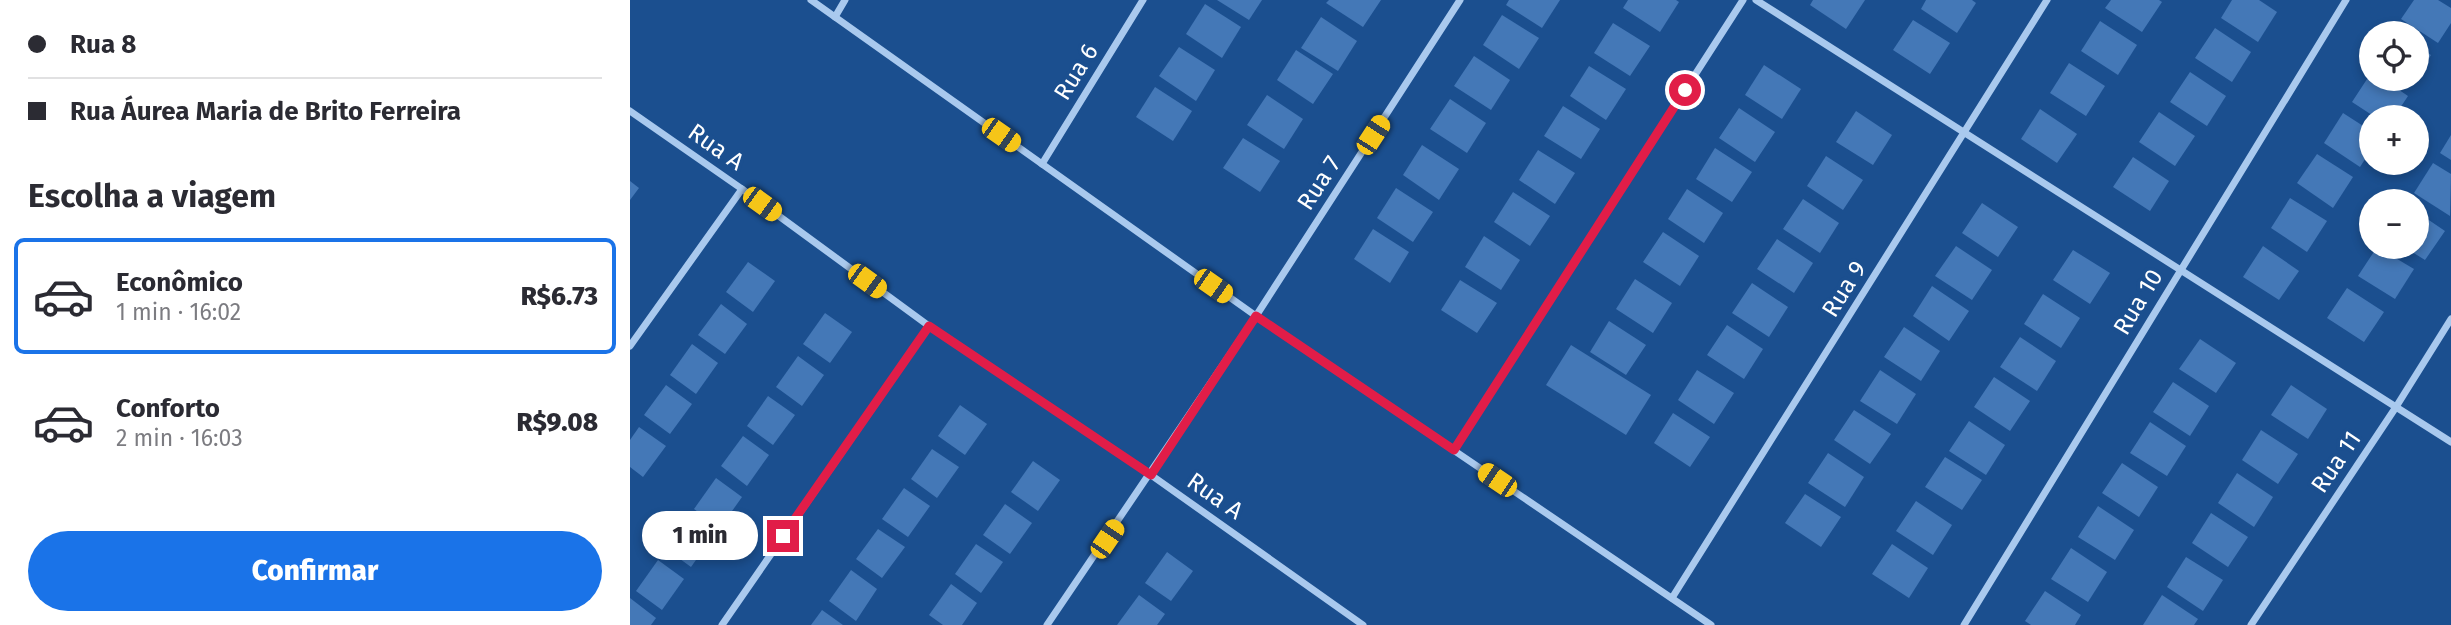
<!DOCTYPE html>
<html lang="pt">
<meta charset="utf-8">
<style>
body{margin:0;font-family:"Fira Sans",sans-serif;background:#f2f2f3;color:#2b2b33;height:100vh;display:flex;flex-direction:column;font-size:26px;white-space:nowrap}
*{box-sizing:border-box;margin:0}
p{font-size:23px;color:#7c7c81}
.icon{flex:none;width:38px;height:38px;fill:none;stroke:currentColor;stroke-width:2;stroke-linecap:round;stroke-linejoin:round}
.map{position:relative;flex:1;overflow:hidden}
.details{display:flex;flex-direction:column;background:#fff;width:630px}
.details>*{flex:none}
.guide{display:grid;align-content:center;height:154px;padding:0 28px;background:#fff}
.tools{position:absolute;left:1729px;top:21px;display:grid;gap:14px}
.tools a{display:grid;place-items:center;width:70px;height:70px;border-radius:50%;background:#fff;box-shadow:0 4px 10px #0003;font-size:35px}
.end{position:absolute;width:32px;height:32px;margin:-16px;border:9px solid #e11d48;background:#fff;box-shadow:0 0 0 4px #fff}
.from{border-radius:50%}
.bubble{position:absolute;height:49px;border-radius:24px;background:#fff;box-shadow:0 4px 10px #0003;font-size:23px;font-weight:800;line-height:49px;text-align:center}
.car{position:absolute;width:21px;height:42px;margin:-21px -10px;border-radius:9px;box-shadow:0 0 5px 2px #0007;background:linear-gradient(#f5c518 24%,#345 0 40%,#f5c518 0 76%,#345 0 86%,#f5c518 0)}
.guide b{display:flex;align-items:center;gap:24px;height:66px;font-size:26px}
.guide b+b{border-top:2px solid #e1e1e2}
.guide i{width:18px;height:18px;background:#2b2b33}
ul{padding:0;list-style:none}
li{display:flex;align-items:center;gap:21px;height:116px;margin:0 14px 10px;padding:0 14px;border:4px solid transparent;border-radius:10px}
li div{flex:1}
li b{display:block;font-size:26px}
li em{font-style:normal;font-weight:800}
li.current{border-color:#1a73e8}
li>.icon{width:63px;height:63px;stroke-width:1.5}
h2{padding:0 28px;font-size:32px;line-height:84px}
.button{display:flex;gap:14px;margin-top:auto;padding:14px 28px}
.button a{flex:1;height:80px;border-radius:42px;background:#1a73e8;color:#fff;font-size:28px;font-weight:800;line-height:80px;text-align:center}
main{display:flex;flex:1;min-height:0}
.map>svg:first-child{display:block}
.building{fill:#4478b7}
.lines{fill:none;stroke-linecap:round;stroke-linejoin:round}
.minor{stroke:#a9c9ee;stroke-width:7}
.route{stroke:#e11d48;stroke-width:9}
.labels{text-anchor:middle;stroke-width:7;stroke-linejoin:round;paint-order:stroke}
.street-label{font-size:24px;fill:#fff;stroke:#1b4f8f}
</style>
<main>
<section class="details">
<div class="guide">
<b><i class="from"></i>Rua 8</b>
<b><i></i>Rua Áurea Maria de Brito Ferreira</b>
</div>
<h2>Escolha a viagem</h2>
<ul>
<li class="current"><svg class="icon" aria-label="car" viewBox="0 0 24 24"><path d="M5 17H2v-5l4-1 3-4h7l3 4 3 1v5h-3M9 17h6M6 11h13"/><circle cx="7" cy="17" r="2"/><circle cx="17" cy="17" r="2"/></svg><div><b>Econômico</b><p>1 min · 16:02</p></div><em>R$6.73</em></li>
<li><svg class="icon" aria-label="car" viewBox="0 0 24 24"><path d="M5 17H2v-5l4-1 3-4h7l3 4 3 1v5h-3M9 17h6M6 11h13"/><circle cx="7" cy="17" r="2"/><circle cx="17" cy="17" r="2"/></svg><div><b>Conforto</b><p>2 min · 16:03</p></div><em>R$9.08</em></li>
</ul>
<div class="button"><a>Confirmar</a></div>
</section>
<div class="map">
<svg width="1821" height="625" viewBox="0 0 1821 625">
<rect width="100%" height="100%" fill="#1b4f8f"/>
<!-- building -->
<g class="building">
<polygon points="587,0 632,0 619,20"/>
<polygon points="699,0 751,0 733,27 696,3"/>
<polygon points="879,0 930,0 912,28 876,5"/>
<polygon points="998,0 1046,0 1049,2 1030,32 993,8"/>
<polygon points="1183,0 1235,0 1216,29 1180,5"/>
<polygon points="1296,0 1342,0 1346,3 1327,33 1291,9"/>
<polygon points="1481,0 1529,0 1532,2 1512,32 1475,8"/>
<polygon points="1602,0 1629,0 1647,12 1628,42 1591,18"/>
<polygon points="1784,0 1808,0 1821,8 1821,23 1808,43 1771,19"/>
<polygon points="575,4 611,27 592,58 556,34"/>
<polygon points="872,15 909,38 889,69 853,45"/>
<polygon points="691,17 727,41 708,71 671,48"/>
<polygon points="1283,20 1320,43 1300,74 1263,50"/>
<polygon points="1470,21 1507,45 1488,75 1451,51"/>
<polygon points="983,23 1020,46 1000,76 964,53"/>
<polygon points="1585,28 1621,52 1602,82 1565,58"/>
<polygon points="1787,46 1801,55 1787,78"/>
<polygon points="549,47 585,70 566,101 529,76"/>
<polygon points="666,50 703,74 683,104 647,80"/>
<polygon points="844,56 880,80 861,110 824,86"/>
<polygon points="1439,63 1475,86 1456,116 1420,93"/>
<polygon points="1134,65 1171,89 1152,119 1115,95"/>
<polygon points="959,66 996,89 976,120 940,96"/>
<polygon points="1560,72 1596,96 1577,126 1540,102"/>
<polygon points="1741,73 1741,79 1753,79 1778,96 1764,117 1745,117 1722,102"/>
<polygon points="525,87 562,111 543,141 506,117"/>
<polygon points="637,95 673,119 654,149 617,125"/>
<polygon points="820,99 856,123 837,153 800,129"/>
<polygon points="933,106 970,129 951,159 914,136"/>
<polygon points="1109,108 1145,132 1125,162 1089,138"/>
<polygon points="1410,109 1447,134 1427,163 1391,139"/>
<polygon points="1226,111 1262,135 1243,165 1206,142"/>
<polygon points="1529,112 1565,136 1545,166 1509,142"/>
<polygon points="1713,113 1741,131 1741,150 1730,167 1694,143"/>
<polygon points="1821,135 1821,160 1810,153"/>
<polygon points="613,138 650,161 630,192 593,168"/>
<polygon points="792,145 829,169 809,200 773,175"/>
<polygon points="1085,148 1122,172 1102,202 1066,179"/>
<polygon points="908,150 945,173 925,204 889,180"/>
<polygon points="1687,154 1723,177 1703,208 1667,183"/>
<polygon points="1196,156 1233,180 1213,210 1177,186"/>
<polygon points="1503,157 1539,181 1520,211 1483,187"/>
<polygon points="1803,163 1821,174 1820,216 1784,193"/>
<polygon points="0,181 9,188 0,200"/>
<polygon points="766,188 803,212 783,242 747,218"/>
<polygon points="1057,189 1093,213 1074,243 1038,219"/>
<polygon points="883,192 920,216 900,246 864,222"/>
<polygon points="1660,198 1697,221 1677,252 1641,228"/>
<polygon points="1173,199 1209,223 1190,253 1153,229"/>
<polygon points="1352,203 1388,227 1368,257 1332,233"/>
<polygon points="1787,212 1815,231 1795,260 1774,247 1787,247"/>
<polygon points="743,229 779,252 760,283 724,259"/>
<polygon points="1033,232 1069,256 1050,286 1013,262"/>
<polygon points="854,236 890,260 871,290 835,267"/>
<polygon points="1147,239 1183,263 1164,293 1127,269"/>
<polygon points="1326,246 1362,270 1342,300 1305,276"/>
<polygon points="1633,246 1669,271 1649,300 1613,277"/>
<polygon points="1747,247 1784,269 1765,299 1728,276"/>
<polygon points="1443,250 1480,273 1460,304 1423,280"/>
<polygon points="118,262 145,281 123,312 96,292"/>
<polygon points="1005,279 1042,303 1023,333 986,309"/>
<polygon points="830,280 867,303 847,333 811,310"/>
<polygon points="1122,283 1158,307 1139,337 1102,313"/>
<polygon points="1302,286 1339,311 1319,341 1283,316"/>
<polygon points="1717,288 1754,312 1734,342 1697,318"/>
<polygon points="1413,294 1450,318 1431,348 1394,324"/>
<polygon points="91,304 117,324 95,354 68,335"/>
<polygon points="195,313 222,332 200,363 173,344"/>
<polygon points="979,321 1016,345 996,375 960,352"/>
<polygon points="1097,325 1133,349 1114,379 1077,355"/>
<polygon points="1274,327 1310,351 1291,381 1254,357"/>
<polygon points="1390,337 1426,361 1407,391 1370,367"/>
<polygon points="1570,339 1606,363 1586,393 1549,369"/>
<polygon points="62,344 88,363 66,394 40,375"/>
<polygon points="941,345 1021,395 996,435 916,385"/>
<polygon points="168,356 194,375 172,406 146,387"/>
<polygon points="1067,370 1104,393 1084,424 1048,400"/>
<polygon points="1250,370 1286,394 1267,424 1230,401"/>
<polygon points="1364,377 1400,401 1380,431 1344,407"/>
<polygon points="1543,382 1579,406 1560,436 1523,412"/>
<polygon points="36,385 62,404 40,434 14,415"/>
<polygon points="1661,385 1697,409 1678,439 1641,415"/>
<polygon points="138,396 165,415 143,445 117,426"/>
<polygon points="330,405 357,424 335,455 308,436"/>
<polygon points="1224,410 1261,434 1240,464 1204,440"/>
<polygon points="1043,413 1080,437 1060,467 1024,443"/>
<polygon points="1339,421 1375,445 1356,475 1319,451"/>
<polygon points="1520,422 1556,446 1537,476 1500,453"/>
<polygon points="9,427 36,446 13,477 0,467 0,440"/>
<polygon points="1631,430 1668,454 1648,484 1612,460"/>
<polygon points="113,436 139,455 117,486 91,466"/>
<polygon points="302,449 329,467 307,498 281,479"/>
<polygon points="1198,453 1234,477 1215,507 1178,483"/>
<polygon points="1315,457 1352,480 1332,510 1295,487"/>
<polygon points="403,461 430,480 408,511 381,492"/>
<polygon points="1492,463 1528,487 1509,517 1472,493"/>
<polygon points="1607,473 1643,497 1624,527 1588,503"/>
<polygon points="86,478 112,497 90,528 64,509"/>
<polygon points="274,488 300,506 278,537 252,519"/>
<polygon points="1175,494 1211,517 1191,547 1155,523"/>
<polygon points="1286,501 1322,525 1303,555 1266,531"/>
<polygon points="375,504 402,523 380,554 353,535"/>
<polygon points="1468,506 1504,530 1485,560 1448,537"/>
<polygon points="1581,513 1618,537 1598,567 1562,543"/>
<polygon points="57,517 83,536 61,567 35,548"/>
<polygon points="248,529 275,547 252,578 226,559"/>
<polygon points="346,544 373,562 351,593 325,574"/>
<polygon points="1262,544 1298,568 1279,598 1242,574"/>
<polygon points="1441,548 1477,572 1458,602 1421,579"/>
<polygon points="537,552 563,571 541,601 515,583"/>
<polygon points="1556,557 1593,580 1573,611 1537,587"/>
<polygon points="28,560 54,579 32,610 6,591"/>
<polygon points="221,570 247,589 226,621 199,601"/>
<polygon points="321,584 347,603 332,625 313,625 299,615"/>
<polygon points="1415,591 1451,615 1445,625 1401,625 1395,621"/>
<polygon points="509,595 535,614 527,625 487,625"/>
<polygon points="1532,595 1568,619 1564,625 1513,625"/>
<polygon points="0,598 26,618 21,625 0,625"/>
<polygon points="192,610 213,625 181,625"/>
</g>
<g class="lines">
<!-- minor -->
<g class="minor">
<polyline points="181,0 626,316 1081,625"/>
<polyline points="1126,0 1821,442"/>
<polyline points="205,17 215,0"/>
<polyline points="0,111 112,189 299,326 521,475 733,625"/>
<polyline points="412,164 513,0"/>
<polyline points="0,346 112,189"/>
<polyline points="824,450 1113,0"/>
<polyline points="1042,598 1417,0"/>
<polyline points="92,625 299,326"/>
<polyline points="417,625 626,316 830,0"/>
<polyline points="1334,625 1716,0"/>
<polyline points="1621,625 1766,407 1821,319"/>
</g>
</g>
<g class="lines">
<!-- route -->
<polyline class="route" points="153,536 299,326 521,475 626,316 824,450 1055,90"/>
</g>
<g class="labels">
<!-- street labels -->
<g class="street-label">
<text transform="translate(446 72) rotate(-58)" y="8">Rua 6</text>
<text transform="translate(86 147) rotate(35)" y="8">Rua A</text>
<text transform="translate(689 183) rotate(-57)" y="8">Rua 7</text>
<text transform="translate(1214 289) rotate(-58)" y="8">Rua 9</text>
<text transform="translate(1508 302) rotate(-59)" y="8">Rua 10</text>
<text transform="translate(1706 462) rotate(-56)" y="8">Rua 11</text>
<text transform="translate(585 496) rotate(35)" y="8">Rua A</text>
</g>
</g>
</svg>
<div class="tools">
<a><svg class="icon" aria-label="locate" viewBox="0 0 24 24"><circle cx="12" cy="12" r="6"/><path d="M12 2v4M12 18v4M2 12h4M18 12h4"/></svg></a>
<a>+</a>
<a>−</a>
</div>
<i class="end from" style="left:1055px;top:90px"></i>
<i class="end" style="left:153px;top:536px"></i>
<div class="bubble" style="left:12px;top:511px;width:116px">1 min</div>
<i class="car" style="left:371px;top:135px;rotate:125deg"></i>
<i class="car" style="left:743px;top:135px;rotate:33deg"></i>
<i class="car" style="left:132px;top:204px;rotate:126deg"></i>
<i class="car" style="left:237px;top:281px;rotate:126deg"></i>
<i class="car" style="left:583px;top:286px;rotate:125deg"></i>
<i class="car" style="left:867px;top:480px;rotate:304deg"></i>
<i class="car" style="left:477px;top:539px;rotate:34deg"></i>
</div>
</main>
